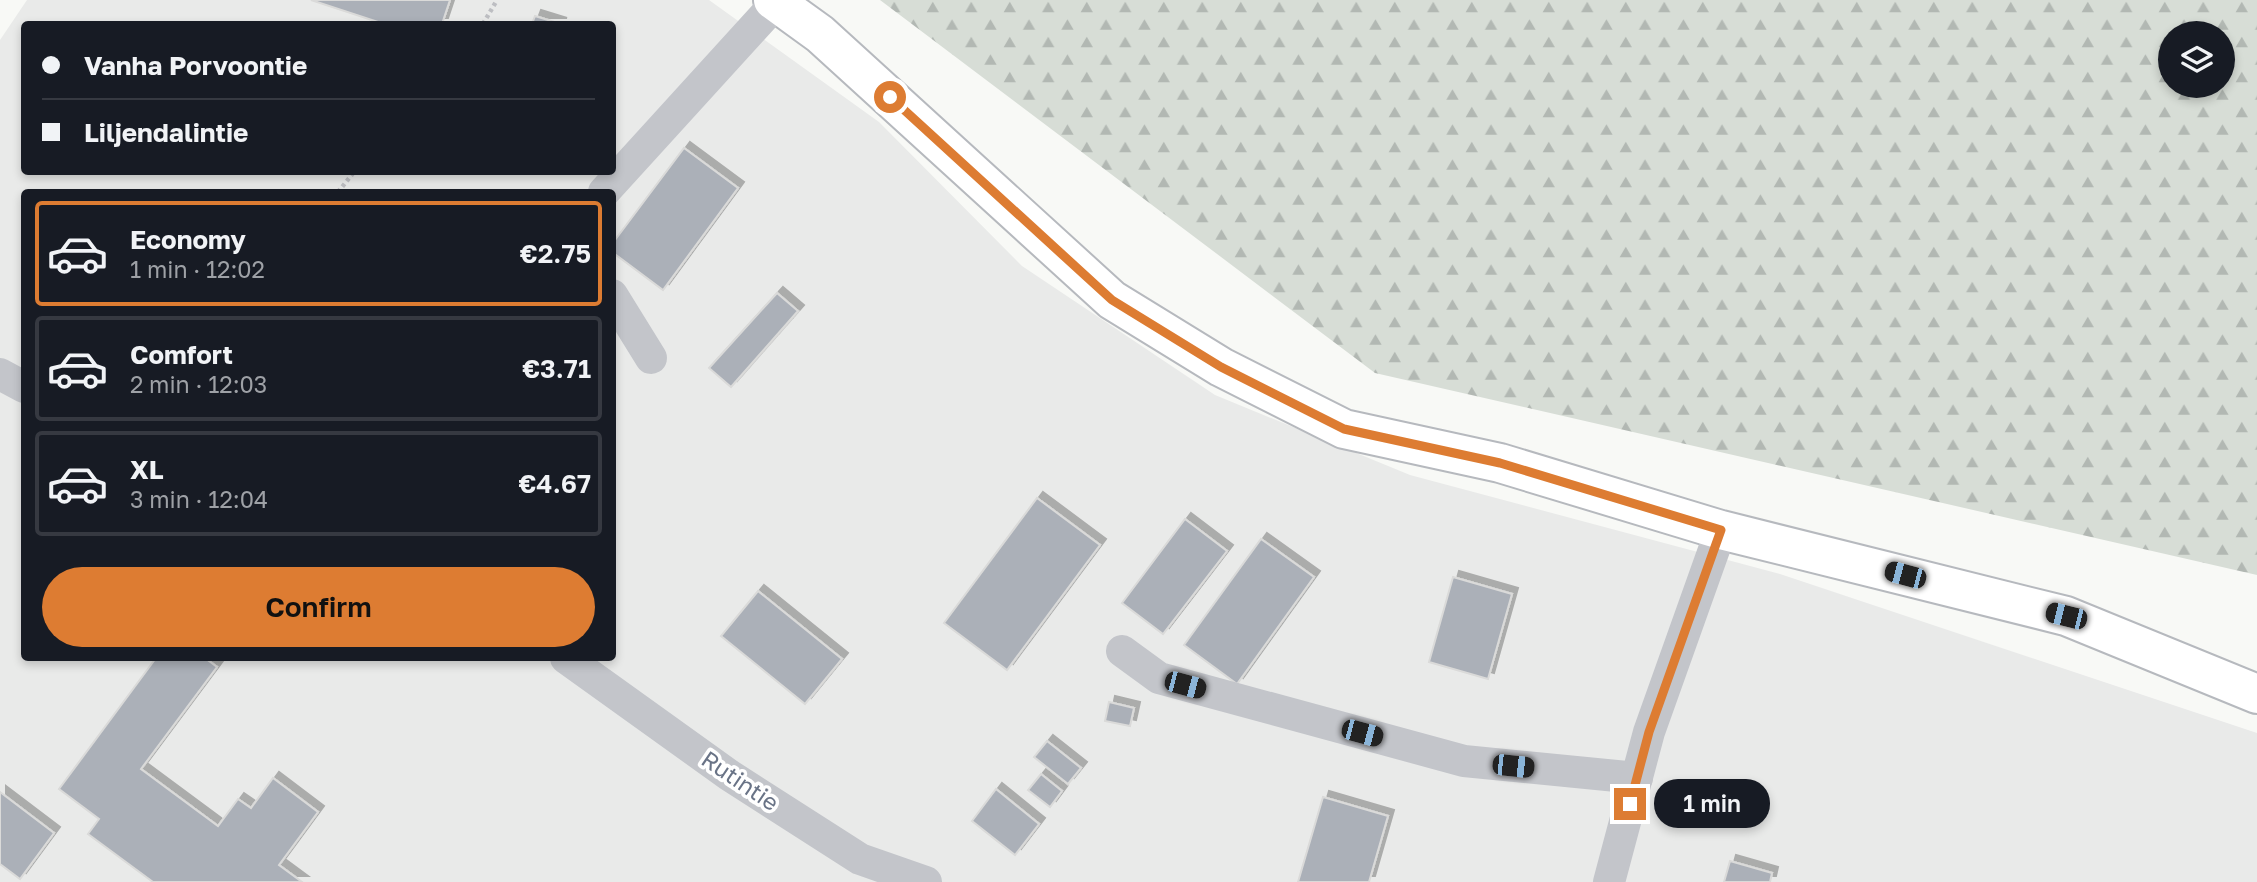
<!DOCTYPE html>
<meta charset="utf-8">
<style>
body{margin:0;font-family:"Golos Text",sans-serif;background:#20242c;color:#f1f3f6;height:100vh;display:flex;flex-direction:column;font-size:26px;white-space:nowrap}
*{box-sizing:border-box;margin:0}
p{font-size:23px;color:#9ea1a6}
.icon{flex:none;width:38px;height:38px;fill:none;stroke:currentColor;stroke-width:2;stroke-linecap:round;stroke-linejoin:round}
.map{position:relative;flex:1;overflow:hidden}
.sheet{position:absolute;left:21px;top:189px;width:595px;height:472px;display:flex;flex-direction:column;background:#171b24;border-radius:7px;box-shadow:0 4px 10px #0003}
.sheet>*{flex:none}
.banner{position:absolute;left:21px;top:21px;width:595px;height:154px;border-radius:7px;box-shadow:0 4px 10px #0003;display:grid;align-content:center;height:154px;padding:0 21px;background:#171b24}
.controls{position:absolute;left:2158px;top:21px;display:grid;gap:14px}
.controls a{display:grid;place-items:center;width:77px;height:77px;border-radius:50%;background:#171b24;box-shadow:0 4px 10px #0003;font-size:35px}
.end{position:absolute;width:32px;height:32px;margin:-16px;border:9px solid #dd7c32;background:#fff;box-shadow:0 0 0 4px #fff}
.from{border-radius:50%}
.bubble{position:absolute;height:49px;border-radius:24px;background:#171b24;box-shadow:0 4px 10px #0003;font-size:23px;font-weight:600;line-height:49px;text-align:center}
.car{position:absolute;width:21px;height:42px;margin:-21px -10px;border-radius:9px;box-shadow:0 0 5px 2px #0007;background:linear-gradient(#222 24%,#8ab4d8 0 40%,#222 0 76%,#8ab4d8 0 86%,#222 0)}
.banner b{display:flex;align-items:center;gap:24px;height:66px;font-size:26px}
.banner b+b{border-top:2px solid #363941}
.banner i{width:18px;height:18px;background:#f1f3f6}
ul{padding:12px 0 0;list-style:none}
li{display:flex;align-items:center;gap:21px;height:105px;margin:0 14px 10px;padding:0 7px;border:4px solid #363941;border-radius:7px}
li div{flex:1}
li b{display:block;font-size:26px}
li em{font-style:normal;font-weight:600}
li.current{border-color:#dd7c32}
li>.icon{width:63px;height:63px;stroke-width:1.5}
.button{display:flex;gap:14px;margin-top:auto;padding:14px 21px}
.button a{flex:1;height:80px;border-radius:42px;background:#dd7c32;color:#111;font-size:28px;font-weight:600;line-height:80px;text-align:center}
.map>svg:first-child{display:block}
.built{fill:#e9eae9;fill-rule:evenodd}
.forest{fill:url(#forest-firs);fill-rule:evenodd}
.building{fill:#abb0b8;stroke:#dadad9;stroke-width:2;filter:url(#shadow)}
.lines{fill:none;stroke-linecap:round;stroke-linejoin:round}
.major-casing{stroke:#b6b9be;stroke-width:42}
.path{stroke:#bdbec2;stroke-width:4.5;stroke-dasharray:3.5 3.5;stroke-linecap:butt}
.minor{stroke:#c3c5ca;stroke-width:32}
.major{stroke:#fff;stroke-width:38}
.route{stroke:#dd7c32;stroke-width:9}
.labels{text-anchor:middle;stroke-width:7;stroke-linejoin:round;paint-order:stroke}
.street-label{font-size:23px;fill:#697386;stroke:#fff}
</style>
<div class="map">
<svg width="2257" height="882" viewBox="0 0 2257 882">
<defs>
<pattern id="forest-firs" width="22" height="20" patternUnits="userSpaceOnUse" patternTransform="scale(1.75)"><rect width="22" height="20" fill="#d7ddd6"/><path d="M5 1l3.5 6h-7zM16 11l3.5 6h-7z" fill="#b2b8b3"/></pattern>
<filter id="shadow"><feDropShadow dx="6" dy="-6" stdDeviation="0" flood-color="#0004"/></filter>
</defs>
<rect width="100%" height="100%" fill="#f8f9f6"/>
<!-- built -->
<path class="built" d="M27,0H709L879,122L1022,266L1215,395L1410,475L1780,574L2257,733V882H0V40ZM24,24H612V172H24ZM24,192H612V658H24Z"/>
<!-- forest -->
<path class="forest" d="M880,0H2257V575L1375,373ZM2170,33H2222V86H2170Z"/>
<!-- building -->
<g class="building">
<polygon points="311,0 450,0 442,24 384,24"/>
<polygon points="535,16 561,24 532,24"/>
<polygon points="684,148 738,188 663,290 612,252 612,244"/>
<polygon points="777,293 798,311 731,387 709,368"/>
<polygon points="1037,498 1100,545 1007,670 944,623"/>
<polygon points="1185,519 1227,551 1163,634 1122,603"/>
<polygon points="1261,539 1314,577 1237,684 1184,645"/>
<polygon points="1453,577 1512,594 1488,679 1429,662"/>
<polygon points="758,591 842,659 805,704 721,636"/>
<polygon points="156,658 205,658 217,667 141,769 218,826 238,799 251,808 273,778 318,812 279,865 302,882 153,882 88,834 99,819 59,789"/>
<polygon points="1109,702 1134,708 1130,726 1105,721"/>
<polygon points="1047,741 1081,768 1068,784 1034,757"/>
<polygon points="1041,774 1062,791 1050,807 1028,790"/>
<polygon points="996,789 1039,824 1015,855 972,821"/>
<polygon points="0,792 54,833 20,879 0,864"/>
<polygon points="1323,797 1388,816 1369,882 1298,882"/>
<polygon points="1730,861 1772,873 1770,882 1724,882"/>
</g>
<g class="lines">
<!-- major casing -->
<g class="major-casing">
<polyline id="major" points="773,0 820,34 1112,300 1221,367 1344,429 1500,463 1721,530 2066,616 2257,694"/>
</g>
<!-- path -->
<g class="path">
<polyline points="483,24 497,0"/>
<polyline points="338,192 354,172"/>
</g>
<!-- minor -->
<g class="minor">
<polyline points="604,192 777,2"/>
<polyline points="612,295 651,358"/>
<polyline points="0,374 24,387"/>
<polyline points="1122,651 1159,678 1464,761 1637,778"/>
<polyline points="566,658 729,775 860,859 926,882"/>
<polyline points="1609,882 1649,732 1721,530"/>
</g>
<!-- major -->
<use href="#major" class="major"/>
</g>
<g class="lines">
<!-- route -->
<polyline class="route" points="890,97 1112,300 1221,367 1344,429 1500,463 1721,530 1649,732 1630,804"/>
</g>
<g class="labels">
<!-- street labels -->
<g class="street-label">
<text transform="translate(740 781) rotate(34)" y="8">Rutintie</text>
</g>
</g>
</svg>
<div class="controls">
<a><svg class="icon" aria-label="layers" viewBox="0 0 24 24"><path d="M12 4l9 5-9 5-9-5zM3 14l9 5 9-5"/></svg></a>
</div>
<i class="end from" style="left:890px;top:97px"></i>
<i class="end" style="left:1630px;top:804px"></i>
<div class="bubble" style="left:1654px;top:779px;width:116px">1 min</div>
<i class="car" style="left:1905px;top:575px;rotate:285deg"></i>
<i class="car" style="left:2066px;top:616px;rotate:284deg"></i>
<i class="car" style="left:1185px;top:685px;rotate:105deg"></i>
<i class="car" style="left:1362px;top:733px;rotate:105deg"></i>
<i class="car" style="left:1513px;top:766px;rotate:96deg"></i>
<div class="banner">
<b><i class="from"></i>Vanha Porvoontie</b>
<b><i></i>Liljendalintie</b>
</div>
<section class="sheet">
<ul>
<li class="current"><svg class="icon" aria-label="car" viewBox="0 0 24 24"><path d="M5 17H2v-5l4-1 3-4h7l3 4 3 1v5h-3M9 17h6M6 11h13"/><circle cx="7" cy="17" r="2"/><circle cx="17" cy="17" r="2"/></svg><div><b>Economy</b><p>1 min · 12:02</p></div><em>€2.75</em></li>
<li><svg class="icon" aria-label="car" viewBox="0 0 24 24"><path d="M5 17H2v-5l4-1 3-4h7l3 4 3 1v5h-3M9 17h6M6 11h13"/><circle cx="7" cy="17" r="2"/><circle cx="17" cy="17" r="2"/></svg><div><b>Comfort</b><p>2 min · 12:03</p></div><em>€3.71</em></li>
<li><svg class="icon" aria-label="car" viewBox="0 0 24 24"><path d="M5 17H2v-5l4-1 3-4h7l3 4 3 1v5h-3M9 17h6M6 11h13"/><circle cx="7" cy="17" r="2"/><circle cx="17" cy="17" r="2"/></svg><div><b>XL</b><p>3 min · 12:04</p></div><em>€4.67</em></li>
</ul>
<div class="button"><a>Confirm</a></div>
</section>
</div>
